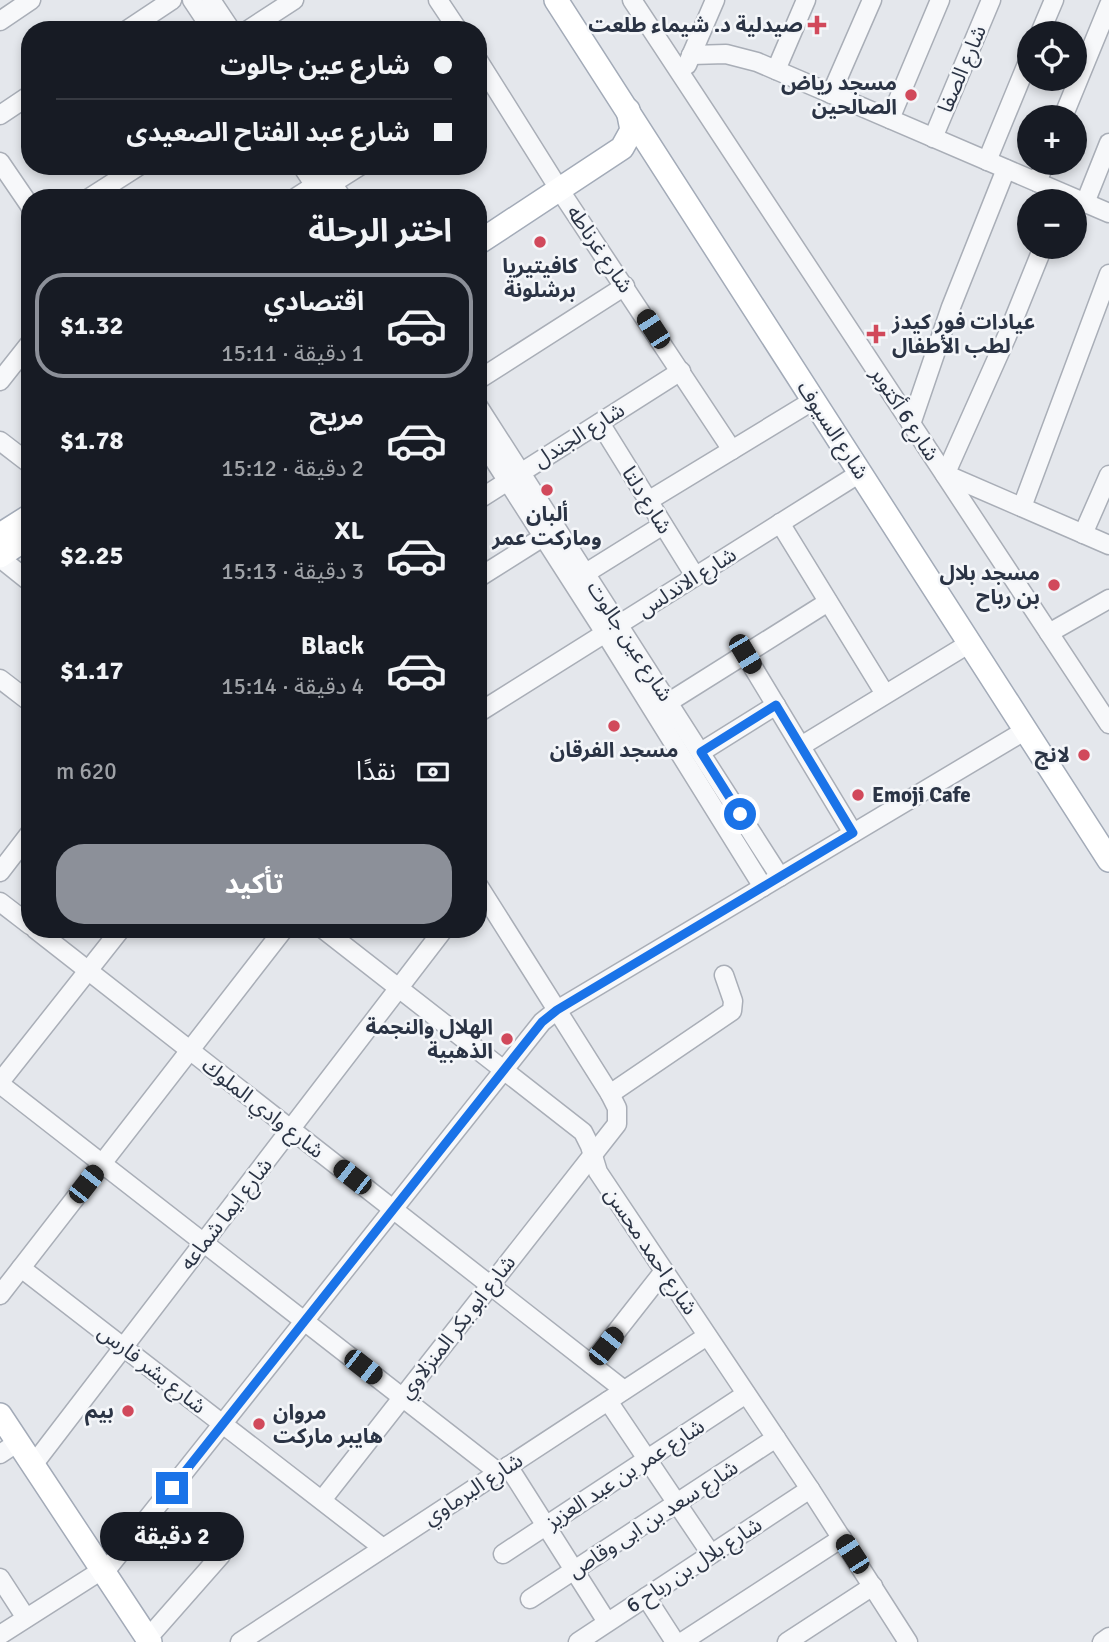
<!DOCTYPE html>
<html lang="ar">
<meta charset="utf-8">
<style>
body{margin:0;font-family:Signika,"Noto Sans Arabic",sans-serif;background:#20242c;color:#f1f3f6;direction:rtl;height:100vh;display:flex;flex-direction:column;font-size:26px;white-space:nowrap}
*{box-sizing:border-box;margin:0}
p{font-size:23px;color:#9ea1a6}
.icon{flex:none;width:38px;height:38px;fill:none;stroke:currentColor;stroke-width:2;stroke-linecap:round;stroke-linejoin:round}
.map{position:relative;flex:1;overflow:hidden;direction:ltr}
.panel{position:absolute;left:21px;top:189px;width:466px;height:749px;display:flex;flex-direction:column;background:#171b24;border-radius:28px;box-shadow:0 4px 10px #0003;direction:rtl}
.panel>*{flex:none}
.hud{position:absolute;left:21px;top:21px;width:466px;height:154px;border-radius:28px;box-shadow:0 4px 10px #0003;direction:rtl;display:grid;align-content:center;height:154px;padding:0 35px;background:#171b24}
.tools{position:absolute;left:1017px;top:21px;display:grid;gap:14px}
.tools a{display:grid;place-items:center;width:70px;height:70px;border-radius:50%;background:#171b24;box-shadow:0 4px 10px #0003;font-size:35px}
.end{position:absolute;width:32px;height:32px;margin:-16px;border:9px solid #1a73e8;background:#fff;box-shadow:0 0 0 4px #fff}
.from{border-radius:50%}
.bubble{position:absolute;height:49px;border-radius:24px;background:#171b24;box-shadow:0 4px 10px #0003;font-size:23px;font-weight:700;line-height:49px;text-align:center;direction:rtl}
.car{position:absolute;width:21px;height:42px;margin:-21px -10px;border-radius:9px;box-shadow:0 0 5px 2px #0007;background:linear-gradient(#222 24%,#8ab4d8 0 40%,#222 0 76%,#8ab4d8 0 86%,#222 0)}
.hud b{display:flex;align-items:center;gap:24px;height:66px;font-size:26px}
.hud b+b{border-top:2px solid #363941}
.hud i{width:18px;height:18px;background:#f1f3f6}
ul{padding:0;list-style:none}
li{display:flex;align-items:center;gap:21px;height:105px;margin:0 14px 10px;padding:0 21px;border:4px solid transparent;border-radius:28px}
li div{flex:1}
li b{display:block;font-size:26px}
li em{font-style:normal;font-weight:700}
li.current{border-color:#8c9099}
li>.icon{width:63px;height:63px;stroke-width:1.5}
h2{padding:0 35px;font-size:32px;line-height:84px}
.pay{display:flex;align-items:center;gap:18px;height:77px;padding:0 35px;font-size:26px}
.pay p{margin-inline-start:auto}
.primary-button{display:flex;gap:14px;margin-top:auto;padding:14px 35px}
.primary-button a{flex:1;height:80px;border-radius:28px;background:#8c9099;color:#fff;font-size:28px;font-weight:700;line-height:80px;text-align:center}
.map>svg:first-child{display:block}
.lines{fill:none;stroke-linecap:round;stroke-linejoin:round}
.minor-casing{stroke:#a9aeb7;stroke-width:21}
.major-casing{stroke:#a3abb8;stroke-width:26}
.minor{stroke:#f7f8fa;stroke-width:18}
.major{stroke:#fff;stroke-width:23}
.route{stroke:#1a73e8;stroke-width:9}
.poi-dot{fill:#d1495b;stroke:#f4f6f9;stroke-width:2.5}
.labels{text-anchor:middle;stroke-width:5;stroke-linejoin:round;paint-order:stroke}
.poi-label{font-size:21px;font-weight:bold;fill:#2b3445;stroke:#f4f6f9;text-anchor:end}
.street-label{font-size:21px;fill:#2b3445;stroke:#f4f6f9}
</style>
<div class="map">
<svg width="1109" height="1642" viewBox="0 0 1109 1642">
<rect width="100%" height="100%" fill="#e4e7ec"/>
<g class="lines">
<!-- minor casing -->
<g class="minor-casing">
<g id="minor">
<polyline points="192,0 212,30"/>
<polyline points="211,0 231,30"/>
<polyline points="438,0 458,30"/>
<polyline points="632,0 1109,724"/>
<polyline points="0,21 31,0"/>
<polyline points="127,30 172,0"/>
<polyline points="248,30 294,0"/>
<polyline points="1040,33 1054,0"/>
<polyline points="691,55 726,54 757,62 1109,213"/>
<polyline points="478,60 559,189 732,450"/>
<polyline points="687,65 715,0"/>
<polyline points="776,70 806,0"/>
<polyline points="831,94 872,0"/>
<polyline points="0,115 30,95"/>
<polyline points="1063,117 1109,5"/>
<polyline points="890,119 940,0"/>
<polyline points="933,138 991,0"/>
<polyline points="987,161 1029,59"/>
<polyline points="0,162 30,206"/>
<polyline points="302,166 323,198"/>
<polyline points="321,166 342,198"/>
<polyline points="1037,182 1045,163"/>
<polyline points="319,192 360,166"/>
<polyline points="89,198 139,166"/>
<polyline points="295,198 315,185"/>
<polyline points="1085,203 1109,143"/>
<polyline points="478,380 625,286"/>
<polyline points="0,381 30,343"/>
<polyline points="478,406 780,877"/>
<polyline points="600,423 695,576"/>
<polyline points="911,424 951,307 1006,169"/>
<polyline points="478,435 605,633 763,887"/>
<polyline points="0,441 30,464"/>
<polyline points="945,474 1109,545"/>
<polyline points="945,475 1007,336 1043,247"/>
<polyline points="478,500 681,371"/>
<polyline points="648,501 814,400"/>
<polyline points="1022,507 1109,274"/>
<polyline points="780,523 885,694"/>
<polyline points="1083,534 1109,475"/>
<polyline points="0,558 30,582"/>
<polyline points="586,573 663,525"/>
<polyline points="478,578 543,537"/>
<polyline points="1049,633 1109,599"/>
<polyline points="745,654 853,833"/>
<polyline points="0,679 30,702"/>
<polyline points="669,702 828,602"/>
<polyline points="478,713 860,473"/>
<polyline points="801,746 970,643"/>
<polyline points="701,752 776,705"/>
<polyline points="0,872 30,833"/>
<polyline points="0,902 30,925"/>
<polyline points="35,929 624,1390"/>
<polyline points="323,929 583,1132 590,1146 598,1172 810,1489 908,1642"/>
<polyline points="0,1082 121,929"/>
<polyline points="0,1084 498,1472"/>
<polyline points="610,1094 732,1011 733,1001 724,975"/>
<polyline points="21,1268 383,1548"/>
<polyline points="0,1295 284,929"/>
<polyline points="591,1364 664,1271"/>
<polyline points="608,1401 711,1554"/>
<polyline points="0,1454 18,1442"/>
<polyline points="33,1465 444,929"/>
<polyline points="508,1466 607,1622"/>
<polyline points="322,1500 617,1124 617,1108 610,1094 478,885"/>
<polyline points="503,1554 746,1394"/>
<polyline points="104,1573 542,1022 557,1010 1026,730"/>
<polyline points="0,1578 26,1618"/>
<polyline points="646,1597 675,1642"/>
<polyline points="530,1599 776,1438"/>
<polyline points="0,1635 102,1570"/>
<polyline points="148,1638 221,1555"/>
<polyline points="240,1642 707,1336"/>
<polyline points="578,1642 810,1489"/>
<polyline points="682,1642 842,1538"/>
<polyline points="787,1642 873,1586"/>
<polyline points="1102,1642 1109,1637"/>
</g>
</g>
<!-- major casing -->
<g class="major-casing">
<g id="major">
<polyline points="556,0 1109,860"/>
<polyline points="478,243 622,148 632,130 628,110"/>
<polyline points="0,535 30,516"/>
<polyline points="0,556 30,536"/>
<polyline points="0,1415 150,1642"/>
</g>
</g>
<!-- minor -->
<use href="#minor" class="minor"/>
<!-- major -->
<use href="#major" class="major"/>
</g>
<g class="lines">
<!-- route -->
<polyline class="route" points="172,1488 542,1022 557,1010 853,833 776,705 701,752 740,814"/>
</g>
<!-- markers -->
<g class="poi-dot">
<path d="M813.5 14.5h7v7h7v7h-7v7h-7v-7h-7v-7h7z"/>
<circle cx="911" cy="95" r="7"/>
<circle cx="540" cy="242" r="7"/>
<path d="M872.5 323.5h7v7h7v7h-7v7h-7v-7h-7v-7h7z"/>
<circle cx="547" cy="490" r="7"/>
<circle cx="1054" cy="585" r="7"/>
<circle cx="614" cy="726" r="7"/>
<circle cx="1084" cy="755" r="7"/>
<circle cx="858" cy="795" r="7"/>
<circle cx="507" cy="1039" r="7"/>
<circle cx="128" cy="1411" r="7"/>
<circle cx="259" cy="1424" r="7"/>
</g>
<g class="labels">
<!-- poi labels -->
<g class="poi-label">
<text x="803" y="32">صيدلية د. شيماء طلعت</text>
<text x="897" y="90">مسجد رياض<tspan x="897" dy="24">الصالحين</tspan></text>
<text x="540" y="273" text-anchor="middle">كافيتيريا<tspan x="540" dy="24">برشلونة</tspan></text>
<text x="892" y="329" text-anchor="start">عيادات فور كيدز<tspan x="892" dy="24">لطب الأطفال</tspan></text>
<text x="547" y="521" text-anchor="middle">ألبان<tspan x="547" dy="24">وماركت عمر</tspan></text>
<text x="1040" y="580">مسجد بلال<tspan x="1040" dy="24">بن رباح</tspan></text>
<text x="614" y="757" text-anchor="middle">مسجد الفرقان</text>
<text x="1070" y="762">لانج</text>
<text x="872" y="802" text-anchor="start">Emoji Cafe</text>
<text x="493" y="1034">الهلال والنجمة<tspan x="493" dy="24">الذهبية</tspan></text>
<text x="114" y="1418">بيم</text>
<text x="273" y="1419" text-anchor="start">مروان<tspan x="273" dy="24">هايبر ماركت</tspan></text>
</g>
<!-- street labels -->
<g class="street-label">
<text transform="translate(962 69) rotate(-67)" y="7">شارع الصفا</text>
<text transform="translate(600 249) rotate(56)" y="7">شارع غرناطه</text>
<text transform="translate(905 414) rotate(57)" y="7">شارع 6 أكتوبر</text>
<text transform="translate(833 430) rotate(57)" y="7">شارع السيوف</text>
<text transform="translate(579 435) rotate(-32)" y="7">شارع الجندل</text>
<text transform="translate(647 500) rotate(58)" y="7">شارع دلتا</text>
<text transform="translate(687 582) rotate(-32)" y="7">شارع الاندلس</text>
<text transform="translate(630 641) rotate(57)" y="7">شارع عين جالوت</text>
<text transform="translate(263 1108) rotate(38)" y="7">شارع وادي الملوك</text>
<text transform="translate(226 1214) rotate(-52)" y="7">شارع ايما شماعه</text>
<text transform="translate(651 1251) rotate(56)" y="7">شارع احمد محسن</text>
<text transform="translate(457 1327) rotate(-52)" y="7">شارع ابو بكر المنزلاوي</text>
<text transform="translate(152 1369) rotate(38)" y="7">شارع بشر فارس</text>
<text transform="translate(625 1474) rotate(-33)" y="7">شارع عمر بن عبد العزيز</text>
<text transform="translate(473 1489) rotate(-33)" y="7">شارع البرماوي</text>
<text transform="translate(653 1519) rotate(-33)" y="7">شارع سعد بن ابى وقاص</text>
<text transform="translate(694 1565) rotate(-33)" y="7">شارع بلال بن رباح 6</text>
</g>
</g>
</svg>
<div class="tools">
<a><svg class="icon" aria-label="locate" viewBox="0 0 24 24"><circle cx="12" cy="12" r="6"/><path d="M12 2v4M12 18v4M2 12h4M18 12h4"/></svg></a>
<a>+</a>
<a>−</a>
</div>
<i class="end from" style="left:740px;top:814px"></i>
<i class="end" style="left:172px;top:1488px"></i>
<div class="bubble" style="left:100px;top:1512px;width:144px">2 دقيقة</div>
<i class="car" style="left:653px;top:329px;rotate:327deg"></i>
<i class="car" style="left:745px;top:654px;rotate:149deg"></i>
<i class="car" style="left:352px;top:1177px;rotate:308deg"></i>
<i class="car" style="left:86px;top:1184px;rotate:38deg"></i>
<i class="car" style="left:606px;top:1346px;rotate:38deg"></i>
<i class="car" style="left:363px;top:1367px;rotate:128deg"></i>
<i class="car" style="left:852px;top:1554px;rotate:327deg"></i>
<div class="hud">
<b><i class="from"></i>شارع عين جالوت</b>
<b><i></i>شارع عبد الفتاح الصعيدى</b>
</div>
<section class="panel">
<h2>اختر الرحلة</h2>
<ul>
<li class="current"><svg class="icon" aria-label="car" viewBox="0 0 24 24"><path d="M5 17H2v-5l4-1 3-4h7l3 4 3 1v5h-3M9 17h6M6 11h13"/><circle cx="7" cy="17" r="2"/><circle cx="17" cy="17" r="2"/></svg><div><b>اقتصادي</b><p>1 دقيقة · 15:11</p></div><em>$1.32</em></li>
<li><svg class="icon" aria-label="car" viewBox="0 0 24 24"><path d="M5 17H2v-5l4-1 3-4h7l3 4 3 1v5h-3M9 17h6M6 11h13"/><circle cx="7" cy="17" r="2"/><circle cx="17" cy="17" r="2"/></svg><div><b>مريح</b><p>2 دقيقة · 15:12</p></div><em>$1.78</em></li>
<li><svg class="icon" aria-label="car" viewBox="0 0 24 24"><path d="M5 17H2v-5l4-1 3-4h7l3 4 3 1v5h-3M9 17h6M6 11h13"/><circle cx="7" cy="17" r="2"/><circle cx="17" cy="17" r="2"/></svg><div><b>XL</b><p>3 دقيقة · 15:13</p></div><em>$2.25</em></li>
<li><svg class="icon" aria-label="car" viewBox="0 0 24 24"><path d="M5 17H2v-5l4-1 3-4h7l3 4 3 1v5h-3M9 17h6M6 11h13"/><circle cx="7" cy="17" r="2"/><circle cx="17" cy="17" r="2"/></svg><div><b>Black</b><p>4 دقيقة · 15:14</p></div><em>$1.17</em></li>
</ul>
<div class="pay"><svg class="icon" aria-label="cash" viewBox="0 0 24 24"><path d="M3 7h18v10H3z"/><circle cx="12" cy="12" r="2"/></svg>نقدًا<p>620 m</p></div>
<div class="primary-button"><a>تأكيد</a></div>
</section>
</div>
